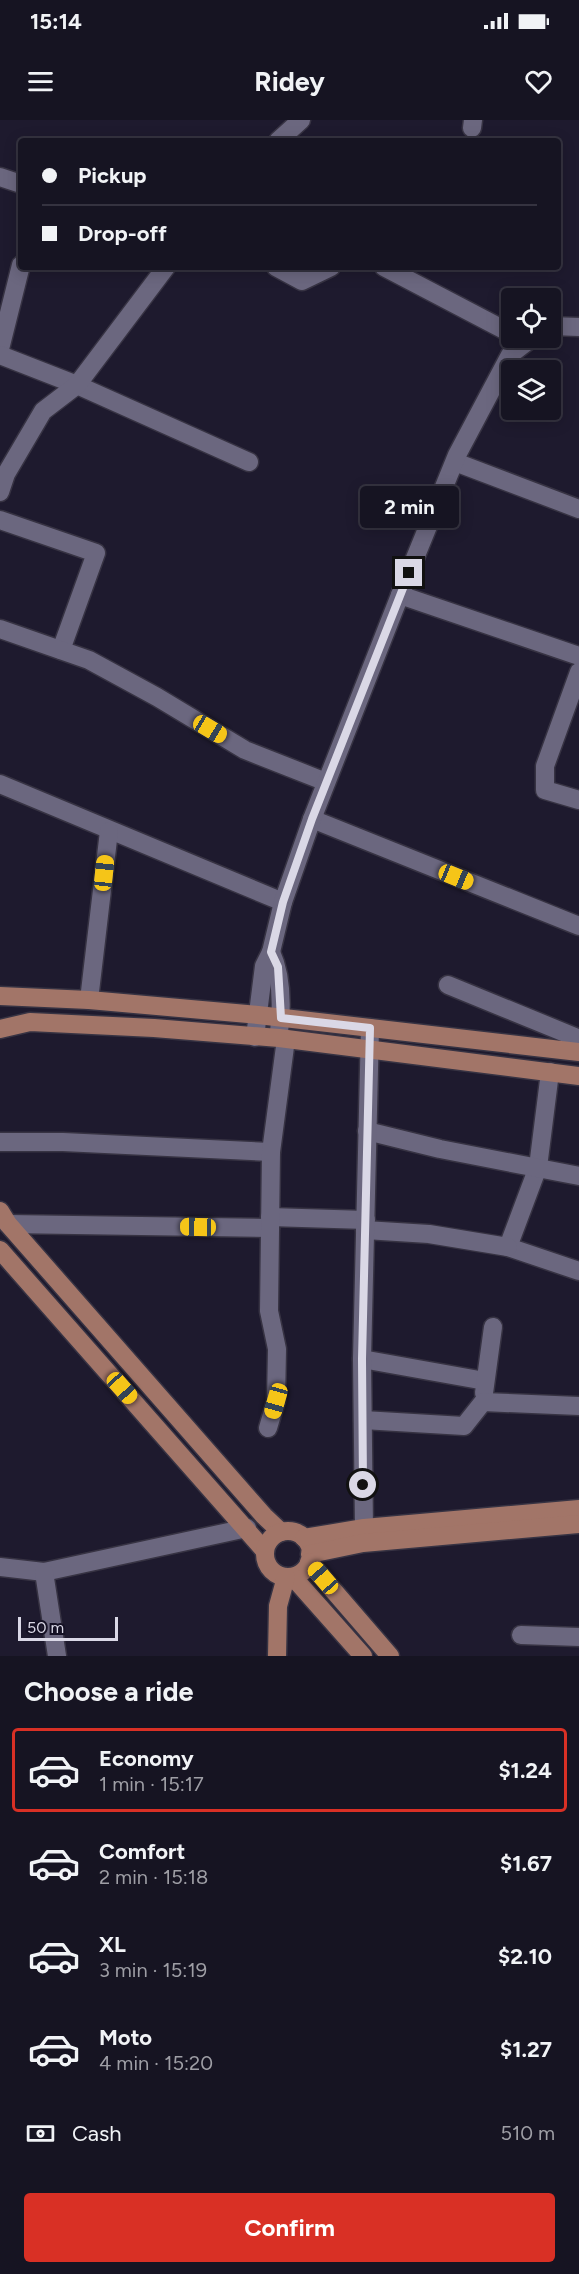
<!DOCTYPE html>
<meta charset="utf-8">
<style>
body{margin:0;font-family:Figtree,sans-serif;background:#1f1d2a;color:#f1f3f6;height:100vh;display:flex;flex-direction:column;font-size:22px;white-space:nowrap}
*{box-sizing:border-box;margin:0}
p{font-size:20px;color:#9e9ea5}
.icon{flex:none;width:33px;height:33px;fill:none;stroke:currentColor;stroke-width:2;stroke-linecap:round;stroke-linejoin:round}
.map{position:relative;height:1536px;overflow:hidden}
.side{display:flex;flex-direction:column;background:#161422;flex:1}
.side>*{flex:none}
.guide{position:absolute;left:18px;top:18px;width:543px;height:132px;border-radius:6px;box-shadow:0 3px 15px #0003,0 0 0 2px #353340;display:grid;align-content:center;height:132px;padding:0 24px;background:#161422}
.tools{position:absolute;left:501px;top:168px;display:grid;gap:12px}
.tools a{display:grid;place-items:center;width:60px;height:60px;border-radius:6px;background:#161422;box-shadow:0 3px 15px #0003,0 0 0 2px #353340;font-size:30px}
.scale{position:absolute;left:18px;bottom:15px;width:100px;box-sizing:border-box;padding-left:6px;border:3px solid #dad8e6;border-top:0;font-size:16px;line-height:21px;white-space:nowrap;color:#dad8e6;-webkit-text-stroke:4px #151124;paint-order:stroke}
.end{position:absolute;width:27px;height:27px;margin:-14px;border:8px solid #dad8e6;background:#111;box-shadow:0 0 0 3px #111}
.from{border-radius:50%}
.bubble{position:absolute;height:42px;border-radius:6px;background:#161422;box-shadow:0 3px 15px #0003,0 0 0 2px #353340;font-size:20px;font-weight:700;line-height:42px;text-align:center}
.car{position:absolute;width:18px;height:36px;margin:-18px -9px;border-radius:8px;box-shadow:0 0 4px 2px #0007;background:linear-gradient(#f5c518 24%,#345 0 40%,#f5c518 0 76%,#345 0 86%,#f5c518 0)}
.guide b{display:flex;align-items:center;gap:21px;height:57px;font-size:22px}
.guide b+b{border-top:2px solid #353340}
.guide i{width:15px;height:15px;background:#f1f3f6}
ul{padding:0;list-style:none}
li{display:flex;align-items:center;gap:18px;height:84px;margin:0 12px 9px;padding:0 12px;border:3px solid transparent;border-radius:6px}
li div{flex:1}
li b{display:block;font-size:22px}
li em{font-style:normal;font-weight:700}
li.current{border-color:#d93025}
li>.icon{width:54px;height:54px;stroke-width:1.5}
h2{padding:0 24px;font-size:27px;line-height:72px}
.pay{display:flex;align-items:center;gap:15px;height:66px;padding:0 24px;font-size:22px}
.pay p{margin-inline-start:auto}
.primary-button{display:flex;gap:12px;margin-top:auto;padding:12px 24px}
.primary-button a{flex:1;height:69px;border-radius:6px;background:#d93025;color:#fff;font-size:24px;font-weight:700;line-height:69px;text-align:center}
.status{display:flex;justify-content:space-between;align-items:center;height:42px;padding:0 30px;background:#161422;direction:ltr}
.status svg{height:16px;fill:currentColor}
header{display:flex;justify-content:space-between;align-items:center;height:78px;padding:0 24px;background:#161422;font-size:27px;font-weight:700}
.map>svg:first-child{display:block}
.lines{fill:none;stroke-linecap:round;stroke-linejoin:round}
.minor-casing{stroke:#373343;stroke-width:21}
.major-casing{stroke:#373343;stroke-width:21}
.minor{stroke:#6b677f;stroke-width:18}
.major{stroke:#a27568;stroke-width:18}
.route{stroke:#dad8e6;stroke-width:8}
</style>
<div class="status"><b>15:14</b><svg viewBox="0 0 49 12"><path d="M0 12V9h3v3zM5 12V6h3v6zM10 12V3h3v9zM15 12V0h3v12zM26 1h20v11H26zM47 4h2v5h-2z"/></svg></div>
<header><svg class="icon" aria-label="menu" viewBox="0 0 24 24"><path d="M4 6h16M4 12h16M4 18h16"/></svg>Ridey<svg class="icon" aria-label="heart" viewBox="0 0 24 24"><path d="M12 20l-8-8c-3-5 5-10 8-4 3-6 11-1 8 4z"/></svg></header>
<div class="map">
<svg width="579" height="1536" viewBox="0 0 579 1536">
<rect width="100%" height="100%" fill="#1e1a2e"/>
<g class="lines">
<!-- minor casing -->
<g class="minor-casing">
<g id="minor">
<polyline points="472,8 473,0"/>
<polyline points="278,21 301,0"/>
<polyline points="0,57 21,64"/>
<polyline points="276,147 302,161 331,147"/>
<polyline points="384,147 512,214"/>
<polyline points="550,206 579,207"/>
<polyline points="0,229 21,145"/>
<polyline points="0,235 77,265 249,342"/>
<polyline points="455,342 579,389"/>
<polyline points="0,372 6,354 43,291 77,265 166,147"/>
<polyline points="0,400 96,433 61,530"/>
<polyline points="400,475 579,536"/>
<polyline points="0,509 89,540 157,577 245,630 326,662"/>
<polyline points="579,552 545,646 545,670 579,680"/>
<polyline points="0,664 283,782"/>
<polyline points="312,699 579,806"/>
<path d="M271,832C282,856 282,886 279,912"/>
<polyline points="448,865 575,917"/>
<polyline points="89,880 109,711"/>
<polyline points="255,917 264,846 271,832 283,782 312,699 400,475 457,335 510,235 532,218"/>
<polyline points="550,952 538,1047 508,1127 579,1151"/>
<polyline points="367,1011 440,1029 579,1056"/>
<polyline points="0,1022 63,1022 271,1032"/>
<polyline points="270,1097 366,1100"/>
<polyline points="8,1104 270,1108"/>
<polyline points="365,1110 429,1114 508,1127"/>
<polyline points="362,1239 485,1261"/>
<polyline points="484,1273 493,1207"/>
<polyline points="363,1300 464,1306 483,1282 579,1286"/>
<polyline points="268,1308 276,1281 277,1229 269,1191 271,1032 286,919"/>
<polyline points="364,1408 362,1239 370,908"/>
<polyline points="0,1447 44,1452 247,1408"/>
<polyline points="44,1452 57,1536"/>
<polyline points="521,1515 579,1517"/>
</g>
</g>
<!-- major casing -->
<g class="major-casing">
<g id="major">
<polyline points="0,876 89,880 258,895 579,932"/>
<polyline points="0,909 30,902 154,908 279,918 579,956"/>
<polyline points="0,1091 8,1104 264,1396 281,1412"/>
<polyline points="0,1130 265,1431"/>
<circle cx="288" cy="1434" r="23"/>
<polyline points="304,1418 364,1408 579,1389"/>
<polyline points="310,1434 363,1423 579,1404"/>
<polyline points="309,1442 390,1536"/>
<polyline points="293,1457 363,1536"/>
<polyline points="277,1536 278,1486 286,1457"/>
</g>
</g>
<!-- minor -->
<use href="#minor" class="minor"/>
<!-- major -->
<use href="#major" class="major"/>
</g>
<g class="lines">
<!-- route -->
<polyline class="route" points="363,1365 362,1239 370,908 281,898 278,847 271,832 283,782 312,699 409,453"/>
</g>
</svg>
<div class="tools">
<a><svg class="icon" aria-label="locate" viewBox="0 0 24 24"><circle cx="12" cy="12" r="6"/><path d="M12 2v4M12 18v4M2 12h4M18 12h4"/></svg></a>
<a><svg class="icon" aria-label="layers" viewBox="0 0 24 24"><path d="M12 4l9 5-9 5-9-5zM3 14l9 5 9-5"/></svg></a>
</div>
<div class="scale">50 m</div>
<i class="end from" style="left:363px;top:1365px"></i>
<i class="end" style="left:409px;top:453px"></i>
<div class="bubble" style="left:360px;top:366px;width:99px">2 min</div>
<i class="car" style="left:210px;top:609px;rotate:121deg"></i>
<i class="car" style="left:104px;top:753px;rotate:6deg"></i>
<i class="car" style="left:456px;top:757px;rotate:112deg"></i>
<i class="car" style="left:198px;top:1107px;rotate:271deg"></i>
<i class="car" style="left:122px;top:1268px;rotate:138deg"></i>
<i class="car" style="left:276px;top:1281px;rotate:196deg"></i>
<i class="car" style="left:323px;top:1458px;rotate:319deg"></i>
<div class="guide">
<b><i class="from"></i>Pickup</b>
<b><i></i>Drop-off</b>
</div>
</div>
<section class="side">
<h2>Choose a ride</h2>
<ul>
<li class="current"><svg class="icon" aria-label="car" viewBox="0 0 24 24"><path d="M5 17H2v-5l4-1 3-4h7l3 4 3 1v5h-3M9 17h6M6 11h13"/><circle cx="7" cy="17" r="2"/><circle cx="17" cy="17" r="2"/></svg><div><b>Economy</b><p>1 min · 15:17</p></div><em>$1.24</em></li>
<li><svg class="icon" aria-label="car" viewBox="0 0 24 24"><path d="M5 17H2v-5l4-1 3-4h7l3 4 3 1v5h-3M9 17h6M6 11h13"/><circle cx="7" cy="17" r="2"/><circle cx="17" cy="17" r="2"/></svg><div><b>Comfort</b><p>2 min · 15:18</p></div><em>$1.67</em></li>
<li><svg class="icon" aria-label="car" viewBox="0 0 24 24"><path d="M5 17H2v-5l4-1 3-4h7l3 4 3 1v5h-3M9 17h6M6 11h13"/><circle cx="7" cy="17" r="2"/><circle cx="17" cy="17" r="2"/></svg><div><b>XL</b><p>3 min · 15:19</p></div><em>$2.10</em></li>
<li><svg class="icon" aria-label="car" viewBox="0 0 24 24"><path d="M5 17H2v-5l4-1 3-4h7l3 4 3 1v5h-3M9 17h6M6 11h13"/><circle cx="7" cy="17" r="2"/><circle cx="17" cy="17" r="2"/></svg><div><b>Moto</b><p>4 min · 15:20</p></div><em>$1.27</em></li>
</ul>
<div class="pay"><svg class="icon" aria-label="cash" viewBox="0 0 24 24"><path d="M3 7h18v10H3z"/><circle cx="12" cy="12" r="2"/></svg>Cash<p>510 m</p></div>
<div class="primary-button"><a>Confirm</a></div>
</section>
